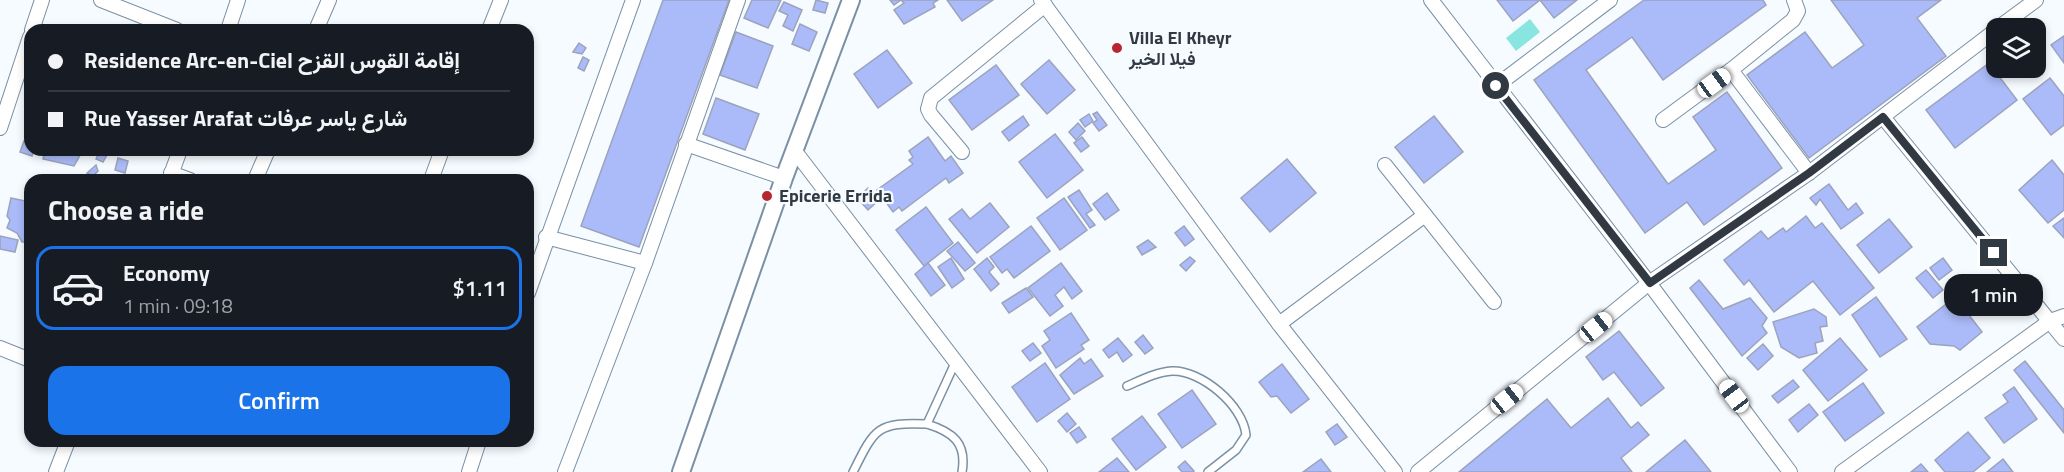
<!DOCTYPE html>
<meta charset="utf-8">
<style>
body{margin:0;font-family:"Titillium Web",Vazirmatn,sans-serif;background:#20242c;color:#f1f3f6;height:100vh;display:flex;flex-direction:column;font-size:22px;white-space:nowrap}
*{box-sizing:border-box;margin:0}
p{font-size:20px;color:#9ea1a6}
.icon{flex:none;width:33px;height:33px;fill:none;stroke:currentColor;stroke-width:2;stroke-linecap:round;stroke-linejoin:round}
.map{position:relative;flex:1;overflow:hidden}
.drawer{position:absolute;left:24px;top:174px;width:510px;height:273px;display:flex;flex-direction:column;background:#171b24;border-radius:18px;box-shadow:0 3px 9px #0003}
.drawer>*{flex:none}
.guide{position:absolute;left:24px;top:24px;width:510px;height:132px;border-radius:18px;box-shadow:0 3px 9px #0003;display:grid;align-content:center;height:132px;padding:0 24px;background:#171b24}
.tools{position:absolute;left:1986px;top:18px;display:grid;gap:12px}
.tools a{display:grid;place-items:center;width:60px;height:60px;border-radius:12px;background:#171b24;box-shadow:0 3px 9px #0003;font-size:30px}
.end{position:absolute;width:27px;height:27px;margin:-14px;border:8px solid #313a43;background:#fff;box-shadow:0 0 0 3px #fff}
.from{border-radius:50%}
.bubble{position:absolute;height:42px;border-radius:18px;background:#171b24;box-shadow:0 3px 9px #0003;font-size:20px;font-weight:600;line-height:42px;text-align:center}
.car{position:absolute;width:18px;height:36px;margin:-18px -9px;border-radius:8px;box-shadow:0 0 4px 2px #0007;background:linear-gradient(#fff 24%,#345 0 40%,#fff 0 76%,#345 0 86%,#fff 0)}
.guide b{display:flex;align-items:center;gap:21px;height:57px;font-size:22px}
.guide b+b{border-top:2px solid #363941}
.guide i{width:15px;height:15px;background:#f1f3f6}
ul{padding:0;list-style:none}
li{display:flex;align-items:center;gap:18px;height:84px;margin:0 12px 9px;padding:0 12px;border:3px solid transparent;border-radius:18px}
li div{flex:1}
li b{display:block;font-size:22px}
li em{font-style:normal;font-weight:600}
li.selected{border-color:#1a73e8}
li>.icon{width:54px;height:54px;stroke-width:1.5}
h2{padding:0 24px;font-size:27px;line-height:72px}
.action{display:flex;gap:12px;margin-top:auto;padding:12px 24px}
.action a{flex:1;height:69px;border-radius:18px;background:#1a73e8;color:#fff;font-size:24px;font-weight:600;line-height:69px;text-align:center}
.map>svg:first-child{display:block}
.water{fill:#88e5df}
.building{fill:#abbbf9;stroke:#9ba3bd;stroke-width:1.5}
.lines{fill:none;stroke-linecap:round;stroke-linejoin:round}
.service-casing{stroke:#7a90a4;stroke-width:10}
.minor-casing{stroke:#7a90a4;stroke-width:16}
.tertiary-casing{stroke:#7a90a4;stroke-width:20}
.service{stroke:#fff;stroke-width:7}
.minor{stroke:#fff;stroke-width:14}
.tertiary{stroke:#fff;stroke-width:16}
.route{stroke:#313a43;stroke-width:8}
.poi-dot{fill:#b72630;stroke:#f6fbff;stroke-width:2}
.labels{text-anchor:middle;stroke-width:4.5;stroke-linejoin:round;paint-order:stroke}
.poi-label{font-size:18px;font-weight:bold;fill:#313a43;stroke:#f6fbff;text-anchor:start}
</style>
<div class="map">
<svg width="2064" height="472" viewBox="0 0 2064 472">
<rect width="100%" height="100%" fill="#f6fbff"/>
<!-- water -->
<polygon class="water" points="1530,19 1540,32 1516,51 1506,38"/>
<!-- building -->
<g class="building">
<polygon points="663,0 729,0 639,247 581,226"/>
<polygon points="752,0 781,0 768,28 744,18"/>
<polygon points="816,0 828,3 825,13 813,10"/>
<polygon points="890,0 938,0 933,3 935,7 904,24 894,10 904,3 901,0 894,5"/>
<polygon points="947,0 993,0 962,21"/>
<polygon points="1497,0 1540,0 1513,21"/>
<polygon points="1540,0 1577,0 1554,18"/>
<polygon points="1644,0 1763,0 1766,5 1663,80 1632,37 1586,70 1668,184 1716,150 1693,117 1727,92 1782,168 1704,225 1687,202 1645,233 1534,80"/>
<polygon points="1831,0 1941,0 1917,18 1946,56 1809,158 1747,75 1805,32 1832,68 1864,45"/>
<polygon points="784,2 802,10 793,31 783,26 788,15 779,11"/>
<polygon points="800,24 817,32 809,51 792,44"/>
<polygon points="736,32 773,46 757,88 720,75"/>
<polygon points="2064,36 2064,63 2051,45"/>
<polygon points="579,43 586,48 582,54 573,52"/>
<polygon points="887,50 912,83 878,108 854,74"/>
<polygon points="583,57 589,60 584,71 578,68"/>
<polygon points="1049,60 1075,90 1047,114 1021,84"/>
<polygon points="1989,63 2017,100 1955,148 1926,110"/>
<polygon points="996,65 1019,95 972,130 949,100"/>
<polygon points="2050,78 2064,96 2064,125 2051,135 2023,99"/>
<polygon points="716,98 759,114 745,150 703,134"/>
<polygon points="1097,112 1107,125 1099,131 1093,123 1097,120 1093,114"/>
<polygon points="1089,114 1093,121 1085,127 1080,120"/>
<polygon points="1023,116 1029,125 1009,141 1002,132"/>
<polygon points="1434,116 1463,152 1424,183 1395,147"/>
<polygon points="1078,123 1085,131 1076,140 1069,132"/>
<polygon points="1055,134 1083,170 1047,198 1019,162"/>
<polygon points="928,137 945,161 951,156 963,173 949,183 946,178 902,211 899,207 893,212 877,190 913,164 909,160 913,157 909,151"/>
<polygon points="1082,137 1089,146 1081,152 1074,143"/>
<polygon points="24,141 30,143 30,150 34,150 32,156 20,152"/>
<polygon points="45,150 83,150 74,166 43,159"/>
<polygon points="101,150 108,153 103,162 96,159"/>
<polygon points="118,158 128,161 125,173 115,170"/>
<polygon points="1287,159 1316,193 1270,232 1241,198"/>
<polygon points="2052,160 2064,175 2064,210 2048,223 2019,190"/>
<polygon points="96,165 98,171 93,176 87,173"/>
<polygon points="1829,184 1848,210 1856,203 1863,213 1841,229 1820,199 1816,205 1810,198"/>
<polygon points="868,188 879,200 868,210 857,198"/>
<polygon points="1079,190 1092,210 1086,214 1095,225 1090,228 1068,197"/>
<polygon points="1107,193 1119,210 1105,220 1093,204"/>
<polygon points="11,198 30,202 30,242 22,242 17,233 7,228 10,220 7,216"/>
<polygon points="1064,198 1087,230 1060,250 1037,218"/>
<polygon points="990,203 1009,227 977,253 949,219 962,209 970,219"/>
<polygon points="926,207 953,243 924,266 896,230"/>
<polygon points="1806,216 1815,228 1822,223 1874,288 1840,315 1813,281 1774,312 1749,280 1744,285 1724,260 1761,231 1768,239 1783,228 1786,232"/>
<polygon points="2064,218 2064,238 2053,226"/>
<polygon points="1889,219 1912,247 1879,273 1857,245"/>
<polygon points="1031,226 1050,251 1014,278 1007,269 1002,273 990,257"/>
<polygon points="1184,226 1194,239 1185,246 1175,233"/>
<polygon points="0,236 18,240 15,252 0,249"/>
<polygon points="1148,240 1156,247 1142,255 1137,247"/>
<polygon points="958,242 975,263 965,271 947,251"/>
<polygon points="1190,257 1195,261 1186,271 1180,265"/>
<polygon points="951,258 964,279 952,288 938,267"/>
<polygon points="987,258 994,267 989,272 999,284 991,291 974,269"/>
<polygon points="1943,258 1952,270 1939,280 1930,268"/>
<polygon points="928,263 945,285 931,296 915,274"/>
<polygon points="1061,263 1082,291 1072,299 1064,287 1055,295 1063,306 1050,316 1028,288"/>
<polygon points="1926,270 1943,290 1933,298 1916,278"/>
<polygon points="1699,280 1723,309 1750,298 1767,318 1762,326 1767,333 1742,356 1690,288"/>
<polygon points="1026,288 1033,297 1009,313 1002,303"/>
<polygon points="1876,297 1907,339 1880,357 1852,315"/>
<polygon points="1955,297 1982,332 1960,350 1954,346 1930,344 1917,327"/>
<polygon points="1814,309 1826,317 1827,326 1820,327 1823,341 1815,343 1817,353 1799,358 1781,347 1773,322"/>
<polygon points="1071,313 1089,340 1081,345 1084,349 1056,368 1042,346 1050,340 1044,331"/>
<polygon points="1619,331 1664,388 1641,406 1614,372 1603,380 1586,357"/>
<polygon points="1143,335 1153,348 1145,354 1135,342"/>
<polygon points="1118,338 1132,355 1123,362 1117,352 1109,358 1103,350"/>
<polygon points="1840,338 1867,370 1828,401 1803,370"/>
<polygon points="1033,343 1041,353 1030,361 1022,351"/>
<polygon points="1763,344 1773,356 1758,370 1747,358"/>
<polygon points="1080,358 1084,364 1091,359 1103,376 1074,394 1060,375"/>
<polygon points="2025,361 2064,410 2064,433 2014,370"/>
<polygon points="1045,363 1070,399 1037,422 1012,387"/>
<polygon points="1282,364 1309,399 1291,413 1277,396 1271,397 1259,382"/>
<polygon points="1793,380 1799,387 1778,403 1772,396"/>
<polygon points="1863,383 1884,413 1845,441 1823,412"/>
<polygon points="2014,387 2037,419 2004,443 1985,418 2008,402 2003,395"/>
<polygon points="1192,390 1216,424 1182,448 1158,414"/>
<polygon points="1608,398 1631,428 1638,422 1649,435 1621,458 1632,472 1459,472 1547,399 1571,428"/>
<polygon points="1809,404 1818,415 1798,432 1789,420"/>
<polygon points="1067,413 1076,424 1067,432 1058,421"/>
<polygon points="1142,416 1166,447 1136,470 1112,439"/>
<polygon points="1337,424 1347,437 1335,445 1326,432"/>
<polygon points="1079,427 1086,437 1077,443 1070,433"/>
<polygon points="1968,432 1990,458 1973,472 1945,472 1935,460"/>
<polygon points="1685,440 1711,472 1646,472"/>
<polygon points="1117,458 1129,472 1099,472"/>
<polygon points="1321,459 1331,472 1303,472"/>
<polygon points="2003,459 2013,472 1987,472"/>
<polygon points="1185,461 1194,471 1193,472 1182,472 1178,467"/>
<polygon points="1921,464 1928,472 1911,472"/>
</g>
<g class="lines">
<!-- service casing -->
<g class="service-casing">
<g id="service">
<path d="M955,363L927,424C953,432 967,443 962,472"/>
<path d="M1127,386C1141,380 1156,372 1172,371C1201,370 1243,405 1246,435L1236,450L1208,472"/>
<path d="M853,472C875,428 877,422 927,424"/>
</g>
</g>
<!-- minor casing -->
<g class="minor-casing">
<g id="minor">
<polyline points="101,0 177,30"/>
<polyline points="1041,0 1279,324 1395,472"/>
<polyline points="1431,0 1649,283 1790,472"/>
<polyline points="1998,28 2036,0"/>
<polyline points="32,30 42,0"/>
<polyline points="228,30 238,0"/>
<polyline points="316,30 329,0"/>
<polyline points="489,30 501,0"/>
<polyline points="1731,70 1809,173"/>
<polyline points="1496,86 1610,0"/>
<polyline points="1883,117 2064,339"/>
<polyline points="1663,120 1731,70 1793,20 1798,11 1794,0"/>
<polyline points="0,128 30,37"/>
<polyline points="686,144 784,178"/>
<polyline points="794,150 1040,472"/>
<polyline points="962,152 931,115 928,109 931,98 1045,5"/>
<polyline points="171,173 190,180"/>
<polyline points="169,180 180,150"/>
<polyline points="255,180 268,150"/>
<polyline points="431,180 442,150"/>
<polyline points="1425,215 1494,302"/>
<polyline points="546,237 645,263"/>
<polyline points="528,293 633,0"/>
<polyline points="1279,324 1425,215 1385,165"/>
<polyline points="0,348 30,360"/>
<polyline points="56,472 68,441"/>
<polyline points="469,472 479,441"/>
<polyline points="565,472 645,263 738,0"/>
<polyline points="1418,472 1649,283 1809,173 1996,30"/>
<polyline points="1842,472 2050,321 2064,316"/>
</g>
</g>
<!-- tertiary casing -->
<g class="tertiary-casing">
<polyline id="tertiary" points="681,472 784,178 851,0"/>
</g>
<!-- service -->
<use href="#service" class="service"/>
<!-- minor -->
<use href="#minor" class="minor"/>
<!-- tertiary -->
<use href="#tertiary" class="tertiary"/>
</g>
<g class="lines">
<!-- route -->
<polyline class="route" points="1496,86 1650,283 1809,173 1883,117 1994,253"/>
</g>
<!-- markers -->
<g class="poi-dot">
<circle cx="1117" cy="48" r="6"/>
<circle cx="767" cy="196" r="6"/>
</g>
<g class="labels">
<!-- poi labels -->
<g class="poi-label">
<text x="1129" y="44">Villa El Kheyr<tspan x="1129" dy="21">فيلا الخير</tspan></text>
<text x="779" y="202">Epicerie Errida</text>
</g>
</g>
</svg>
<div class="tools">
<a><svg class="icon" aria-label="layers" viewBox="0 0 24 24"><path d="M12 4l9 5-9 5-9-5zM3 14l9 5 9-5"/></svg></a>
</div>
<i class="end from" style="left:1496px;top:86px"></i>
<i class="end" style="left:1994px;top:253px"></i>
<div class="bubble" style="left:1944px;top:274px;width:99px">1 min</div>
<i class="car" style="left:1714px;top:83px;rotate:54deg"></i>
<i class="car" style="left:1596px;top:327px;rotate:51deg"></i>
<i class="car" style="left:1734px;top:396px;rotate:323deg"></i>
<i class="car" style="left:1507px;top:399px;rotate:51deg"></i>
<div class="guide">
<b><i class="from"></i>Residence Arc-en-Ciel إقامة القوس القزح</b>
<b><i></i>Rue Yasser Arafat شارع ياسر عرفات</b>
</div>
<section class="drawer">
<h2>Choose a ride</h2>
<ul>
<li class="selected"><svg class="icon" aria-label="car" viewBox="0 0 24 24"><path d="M5 17H2v-5l4-1 3-4h7l3 4 3 1v5h-3M9 17h6M6 11h13"/><circle cx="7" cy="17" r="2"/><circle cx="17" cy="17" r="2"/></svg><div><b>Economy</b><p>1 min · 09:18</p></div><em>$1.11</em></li>
</ul>
<div class="action"><a>Confirm</a></div>
</section>
</div>
